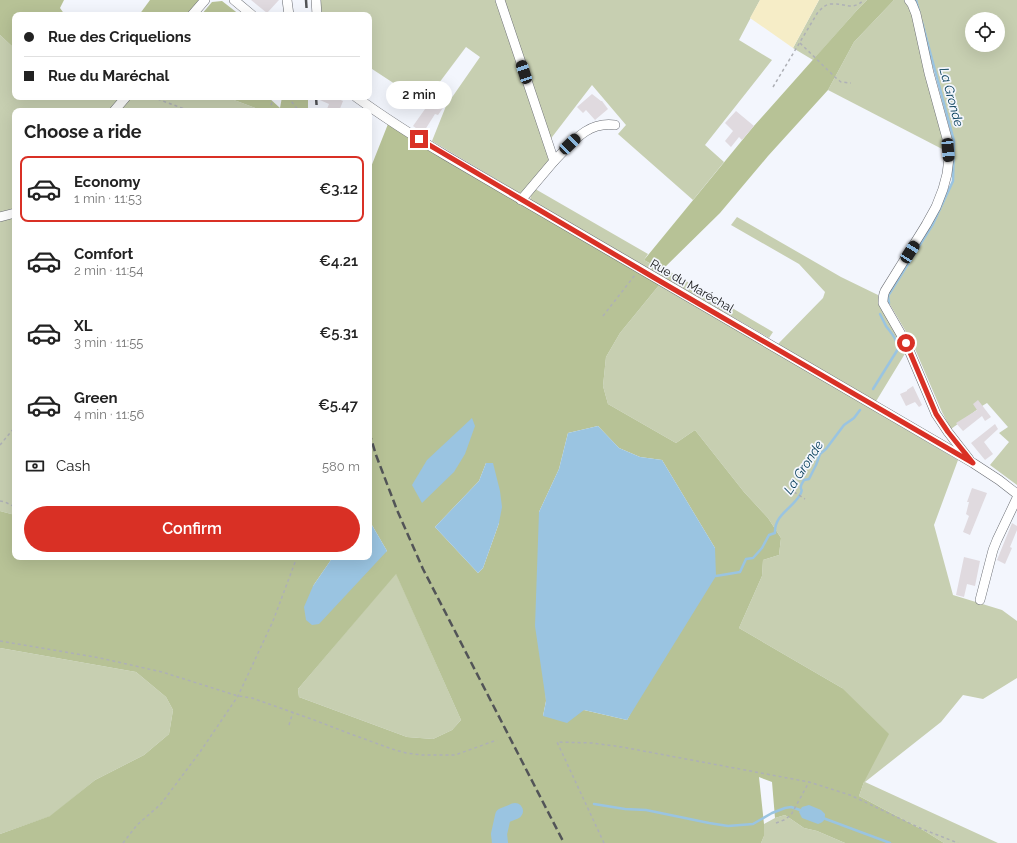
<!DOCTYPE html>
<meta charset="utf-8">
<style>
body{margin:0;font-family:Raleway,sans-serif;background:#f6f6f6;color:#222;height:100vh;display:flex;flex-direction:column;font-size:15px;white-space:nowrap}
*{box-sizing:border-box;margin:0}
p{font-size:13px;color:#767676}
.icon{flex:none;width:22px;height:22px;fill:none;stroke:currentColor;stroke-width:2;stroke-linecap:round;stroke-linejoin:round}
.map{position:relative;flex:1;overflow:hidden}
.sheet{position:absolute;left:12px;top:108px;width:360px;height:452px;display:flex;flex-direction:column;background:#fff;border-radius:8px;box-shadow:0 4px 16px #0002}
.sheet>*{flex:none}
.top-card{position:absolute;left:12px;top:12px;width:360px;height:88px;border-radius:8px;box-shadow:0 4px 16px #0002;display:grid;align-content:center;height:88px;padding:0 12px;background:#fff}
.fabs{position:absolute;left:965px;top:12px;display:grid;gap:8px}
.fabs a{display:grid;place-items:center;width:40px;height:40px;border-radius:50%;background:#fff;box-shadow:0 4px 16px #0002;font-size:20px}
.end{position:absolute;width:18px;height:18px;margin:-9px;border:5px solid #d93025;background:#fff;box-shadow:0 0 0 2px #fff}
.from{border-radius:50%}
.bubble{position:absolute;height:28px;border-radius:14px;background:#fff;box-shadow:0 4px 16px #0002;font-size:13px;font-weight:600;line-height:28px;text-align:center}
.car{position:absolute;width:12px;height:24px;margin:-12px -6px;border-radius:5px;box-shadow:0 0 3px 1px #0007;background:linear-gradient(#222 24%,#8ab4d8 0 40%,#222 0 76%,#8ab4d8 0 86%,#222 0)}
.top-card b{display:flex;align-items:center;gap:14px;height:38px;font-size:15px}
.top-card b+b{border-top:1px solid #e0e0e0}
.top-card i{width:10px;height:10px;background:#222}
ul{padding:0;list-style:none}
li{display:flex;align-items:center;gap:12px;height:66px;margin:0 8px 6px;padding:0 4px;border:2px solid transparent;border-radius:8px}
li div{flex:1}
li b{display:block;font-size:15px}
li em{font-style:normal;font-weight:600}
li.active{border-color:#d93025}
li>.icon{width:36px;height:36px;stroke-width:1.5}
h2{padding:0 12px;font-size:18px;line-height:48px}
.pay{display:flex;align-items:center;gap:10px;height:44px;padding:0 12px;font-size:15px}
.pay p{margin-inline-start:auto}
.primary-button{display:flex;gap:8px;margin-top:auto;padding:8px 12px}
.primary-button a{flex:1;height:46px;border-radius:24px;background:#d93025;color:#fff;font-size:16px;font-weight:600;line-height:46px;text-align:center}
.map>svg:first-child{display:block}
.green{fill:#c7cfb1;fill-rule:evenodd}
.forest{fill:#b7c296;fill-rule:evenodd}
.sand{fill:#f6edc7}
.water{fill:#9ac4e1}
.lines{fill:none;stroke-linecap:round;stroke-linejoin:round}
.stream{stroke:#9ac4e1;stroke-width:2.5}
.river{stroke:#9ac4e1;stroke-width:16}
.building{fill:#e0dadf}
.minor-casing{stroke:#6a6d73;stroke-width:10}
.path{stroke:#aeb0b6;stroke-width:1.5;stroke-dasharray:3 3;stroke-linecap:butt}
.minor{stroke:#fff;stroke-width:9}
.rail{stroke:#525457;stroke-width:2.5;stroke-dasharray:8 4;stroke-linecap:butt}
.route{stroke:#d93025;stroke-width:5}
.labels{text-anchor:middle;stroke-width:3.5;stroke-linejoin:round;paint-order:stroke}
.street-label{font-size:12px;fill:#121315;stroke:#f3f6fd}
.water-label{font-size:13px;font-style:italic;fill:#013a56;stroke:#f3f6fd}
</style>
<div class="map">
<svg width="1017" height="843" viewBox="0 0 1017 843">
<rect width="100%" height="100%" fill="#f3f6fd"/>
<!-- green -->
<g class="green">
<polygon points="319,0 497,0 551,160 521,194 432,141 446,106 480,57 466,47 424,103 369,67 369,15 320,15"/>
<polygon points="503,0 760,0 739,40 772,60 705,145 724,162 693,200 618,134 626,125 592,85 549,141"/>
<polygon points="819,0 867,0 858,9 813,60 793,48"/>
<polygon points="894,0 905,0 910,7 944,140 944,150 828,90 854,42"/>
<path d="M916,0H1017V485L990,465L1009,442L999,433L1008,427L987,403L982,406L951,429L942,412L912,342L889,303L888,296L933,224L953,181L954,141ZM972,19H998V45H972Z"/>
<polygon points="0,35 15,49 15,97 226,97 263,111 15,111 15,515 0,511"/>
<polygon points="535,188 537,190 648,254 644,260 661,270 664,268 773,332 769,338 530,200 531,195"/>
<polygon points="737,217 841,277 878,295 879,302 906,352 875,403 778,344 823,298 825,292 799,264 731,225"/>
<polygon points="660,284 958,460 934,525 953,595 1002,610 1017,621 1017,678 983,699 963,695 941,722 865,782 998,843 944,843 923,830 859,796 864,782 842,688 739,628 762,576 763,560 779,555 781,538 768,518 744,492 695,430 676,443 608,404 603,386 606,357 620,333"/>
<polygon points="396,573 461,720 452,730 433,739 407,737 299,697 298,689"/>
<polygon points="0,648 136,672 166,697 173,710 169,734 144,755 95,780 51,816 0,834"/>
<polygon points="785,815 804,828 817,831 845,843 761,843 764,836 764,824 775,818"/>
</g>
<!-- forest -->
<g class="forest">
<polygon points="0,0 64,0 60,8 65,15 15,15 15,49 0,35"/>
<polygon points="150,0 199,0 187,15 139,15"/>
<polygon points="867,0 894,0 854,42 828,90 768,156 720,213 662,270 644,260 753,127 858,9"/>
<polygon points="222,1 240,15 201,15 212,2"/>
<polygon points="226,97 268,97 280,108 282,97 308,97 308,111 263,111"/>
<path d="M388,124L660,284L620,333L606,357L603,386L608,404L676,443L695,430L744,492L768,518L781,538L779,555L763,560L762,576L739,628L842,688L889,734L864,782L859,796L923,830L944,843H845L817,831L804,828L785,815L775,818L772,782L759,777L764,824V836L761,843H0V834L50,816L95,780L144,755L169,734L173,710L166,697L136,672L0,648V511L15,515V557H333L313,586L387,551L369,520V172ZM598,426L619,448L640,457L662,460L715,548L627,720L584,710L543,716L546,701L539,512L559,469L568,433ZM486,463L499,523L483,568L478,573L435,527L479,481ZM396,574L461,720L452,730L433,739L407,737L299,697L298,689Z"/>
</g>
<!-- sand -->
<polygon class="sand" points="760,0 819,0 793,48 750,18"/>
<!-- water -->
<g class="water">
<polygon points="472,418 475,426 465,454 454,472 422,503 412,485 427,460"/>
<polygon points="598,426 619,448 640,457 662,460 715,548 716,576 627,720 584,710 567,723 543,716 546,701 535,626 539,512 559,469 568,433"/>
<polygon points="486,463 493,463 500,491 502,507 499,523 483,568 478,573 435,527 479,481"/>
<polygon points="369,520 387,551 319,624 312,625 306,620 304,607 313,586 333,557 369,557"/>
<path d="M809,805L821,810L825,814C825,820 824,822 818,824L802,818L799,812L802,807Z"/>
</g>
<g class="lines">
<!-- stream -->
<g class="stream">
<polyline points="916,0 919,11"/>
<polyline points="889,303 888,296 933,224 953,181 954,141 922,22"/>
<path d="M873,389L898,349C897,339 892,334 886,326C884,322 882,318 880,314"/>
<path d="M716,576L740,572L746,559L753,558L762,548L769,535L775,533C774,514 794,508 801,493C803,488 800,491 801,486C801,485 803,482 804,480L809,479L816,465L820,454L826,449L844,425L854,418L860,410"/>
<polyline points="594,804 625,809 646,810 709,823 728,826 753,824 772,813 785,808 791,807 803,811"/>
<polyline points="823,818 890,843"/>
</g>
<!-- river -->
<polyline class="river" points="500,843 499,834 503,816 515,811"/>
</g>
<!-- building -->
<g class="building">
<polygon points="251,0 279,0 267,13"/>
<polygon points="592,94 601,101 602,101 608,109 595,120 586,110 583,113 577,107"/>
<polygon points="435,95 441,99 439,101 445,105 438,115 435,114 423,133 413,126"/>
<polygon points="313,97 334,97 343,101 339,111 332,111 327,109 329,104"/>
<polygon points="736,111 754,126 742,140 739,137 731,147 725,141 733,131 725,123"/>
<polygon points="913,386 922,405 919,407 915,402 906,406 900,394 907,391 907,390"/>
<polygon points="978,400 991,417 985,421 982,416 963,431 956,423 977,410 973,404"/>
<polygon points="995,424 998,429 984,442 993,454 985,460 971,443"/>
<polygon points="972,488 987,493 970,535 963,532 969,516 966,514 969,502 967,502"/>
<polygon points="1012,523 1017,526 1017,530 1010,547 1012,548 1005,564 997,560"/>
<polygon points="964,557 980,561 975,586 967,584 964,597 956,595"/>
</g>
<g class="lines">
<!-- minor casing -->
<g class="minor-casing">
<g id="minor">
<polyline points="234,0 252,15"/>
<polyline points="287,0 289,15"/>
<polyline points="316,0 317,15"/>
<polyline points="500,0 554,161 521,200"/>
<path d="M909,0L912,4L916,14L929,73L948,142L949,158L947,174L943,189L936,207L926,225L885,291C883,295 883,298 883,303L906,343L936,414L948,432L969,459"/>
<polyline points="192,15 205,0"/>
<path d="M356,97C385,118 415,137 445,155L973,463L999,480L1017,494"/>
<polyline points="114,111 126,97"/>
<path d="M554,161C572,143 587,121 615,125"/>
<polyline points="0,217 15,213"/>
<polyline points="980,600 993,550 997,540 1017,498"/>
</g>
</g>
<!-- path -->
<g class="path">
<polyline points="800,43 837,79 841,82 851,83"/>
<path d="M773,87L818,12C822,8 826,4 831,4C846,3 852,11 864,0"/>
<polyline points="152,97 190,111"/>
<polyline points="288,97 299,111"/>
<polyline points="269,111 274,97"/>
<polyline points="603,316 635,275"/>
<polyline points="0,445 15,427"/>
<polyline points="794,492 805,499"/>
<polyline points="0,501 5,502 15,507"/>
<polyline points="0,641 100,658 162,672 238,696 252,698 314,720 348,733 392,749 406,753 422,755 455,755 497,740"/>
<polyline points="289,725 293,712"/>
<polyline points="776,823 784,820 791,815 809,782"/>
<polyline points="123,843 137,825 161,804 200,752 238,696 273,621 297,557"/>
<polyline points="604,843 557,742 592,743 622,747 809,782 850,795 922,829 958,843"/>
</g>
<!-- minor -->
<use href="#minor" class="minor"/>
<!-- rail -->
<g class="rail">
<polyline points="306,0 307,15"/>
<polyline points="316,97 317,111"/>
<polyline points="369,432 376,455 397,510 423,569 564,843"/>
</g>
</g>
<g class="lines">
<!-- route -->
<polyline class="route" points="419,139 658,280 973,463 948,432 936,414 906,343"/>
</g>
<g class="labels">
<!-- street labels -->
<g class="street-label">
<text transform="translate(692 286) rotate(30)" y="4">Rue du Maréchal</text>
</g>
<!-- water labels -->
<g class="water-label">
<text transform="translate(952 97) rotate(75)" y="5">La Gronde</text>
<text transform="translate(803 467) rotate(-57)" y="5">La Gronde</text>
</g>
</g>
</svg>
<div class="fabs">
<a><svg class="icon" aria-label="locate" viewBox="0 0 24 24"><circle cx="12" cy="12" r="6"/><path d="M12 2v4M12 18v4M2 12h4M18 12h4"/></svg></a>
</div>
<i class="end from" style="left:906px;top:343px"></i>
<i class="end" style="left:419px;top:139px"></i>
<div class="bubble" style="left:386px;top:81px;width:66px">2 min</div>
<i class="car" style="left:524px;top:72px;rotate:342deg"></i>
<i class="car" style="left:570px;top:144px;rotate:46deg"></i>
<i class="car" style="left:948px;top:150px;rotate:175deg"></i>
<i class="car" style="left:910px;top:252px;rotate:33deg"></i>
<div class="top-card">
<b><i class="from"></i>Rue des Criquelions</b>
<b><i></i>Rue du Maréchal</b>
</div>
<section class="sheet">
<h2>Choose a ride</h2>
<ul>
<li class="active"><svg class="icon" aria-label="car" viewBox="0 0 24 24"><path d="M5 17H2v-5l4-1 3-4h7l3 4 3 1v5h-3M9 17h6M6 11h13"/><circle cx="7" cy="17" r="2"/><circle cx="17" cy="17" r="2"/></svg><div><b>Economy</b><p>1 min · 11:53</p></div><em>€3.12</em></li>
<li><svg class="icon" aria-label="car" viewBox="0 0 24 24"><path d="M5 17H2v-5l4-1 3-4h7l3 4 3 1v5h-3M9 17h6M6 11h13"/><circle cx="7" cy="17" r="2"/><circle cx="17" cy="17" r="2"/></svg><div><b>Comfort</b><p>2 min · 11:54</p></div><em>€4.21</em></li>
<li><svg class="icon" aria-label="car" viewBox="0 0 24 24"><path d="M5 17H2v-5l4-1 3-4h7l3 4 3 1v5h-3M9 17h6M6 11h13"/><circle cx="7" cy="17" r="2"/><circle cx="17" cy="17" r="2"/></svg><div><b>XL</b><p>3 min · 11:55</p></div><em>€5.31</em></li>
<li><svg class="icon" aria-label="car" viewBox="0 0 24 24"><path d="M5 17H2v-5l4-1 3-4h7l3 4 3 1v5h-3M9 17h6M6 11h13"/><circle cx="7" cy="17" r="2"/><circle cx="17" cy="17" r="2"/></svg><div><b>Green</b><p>4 min · 11:56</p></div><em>€5.47</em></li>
</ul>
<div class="pay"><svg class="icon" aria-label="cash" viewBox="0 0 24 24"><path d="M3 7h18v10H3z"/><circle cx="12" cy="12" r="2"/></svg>Cash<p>580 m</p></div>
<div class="primary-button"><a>Confirm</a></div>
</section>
</div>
